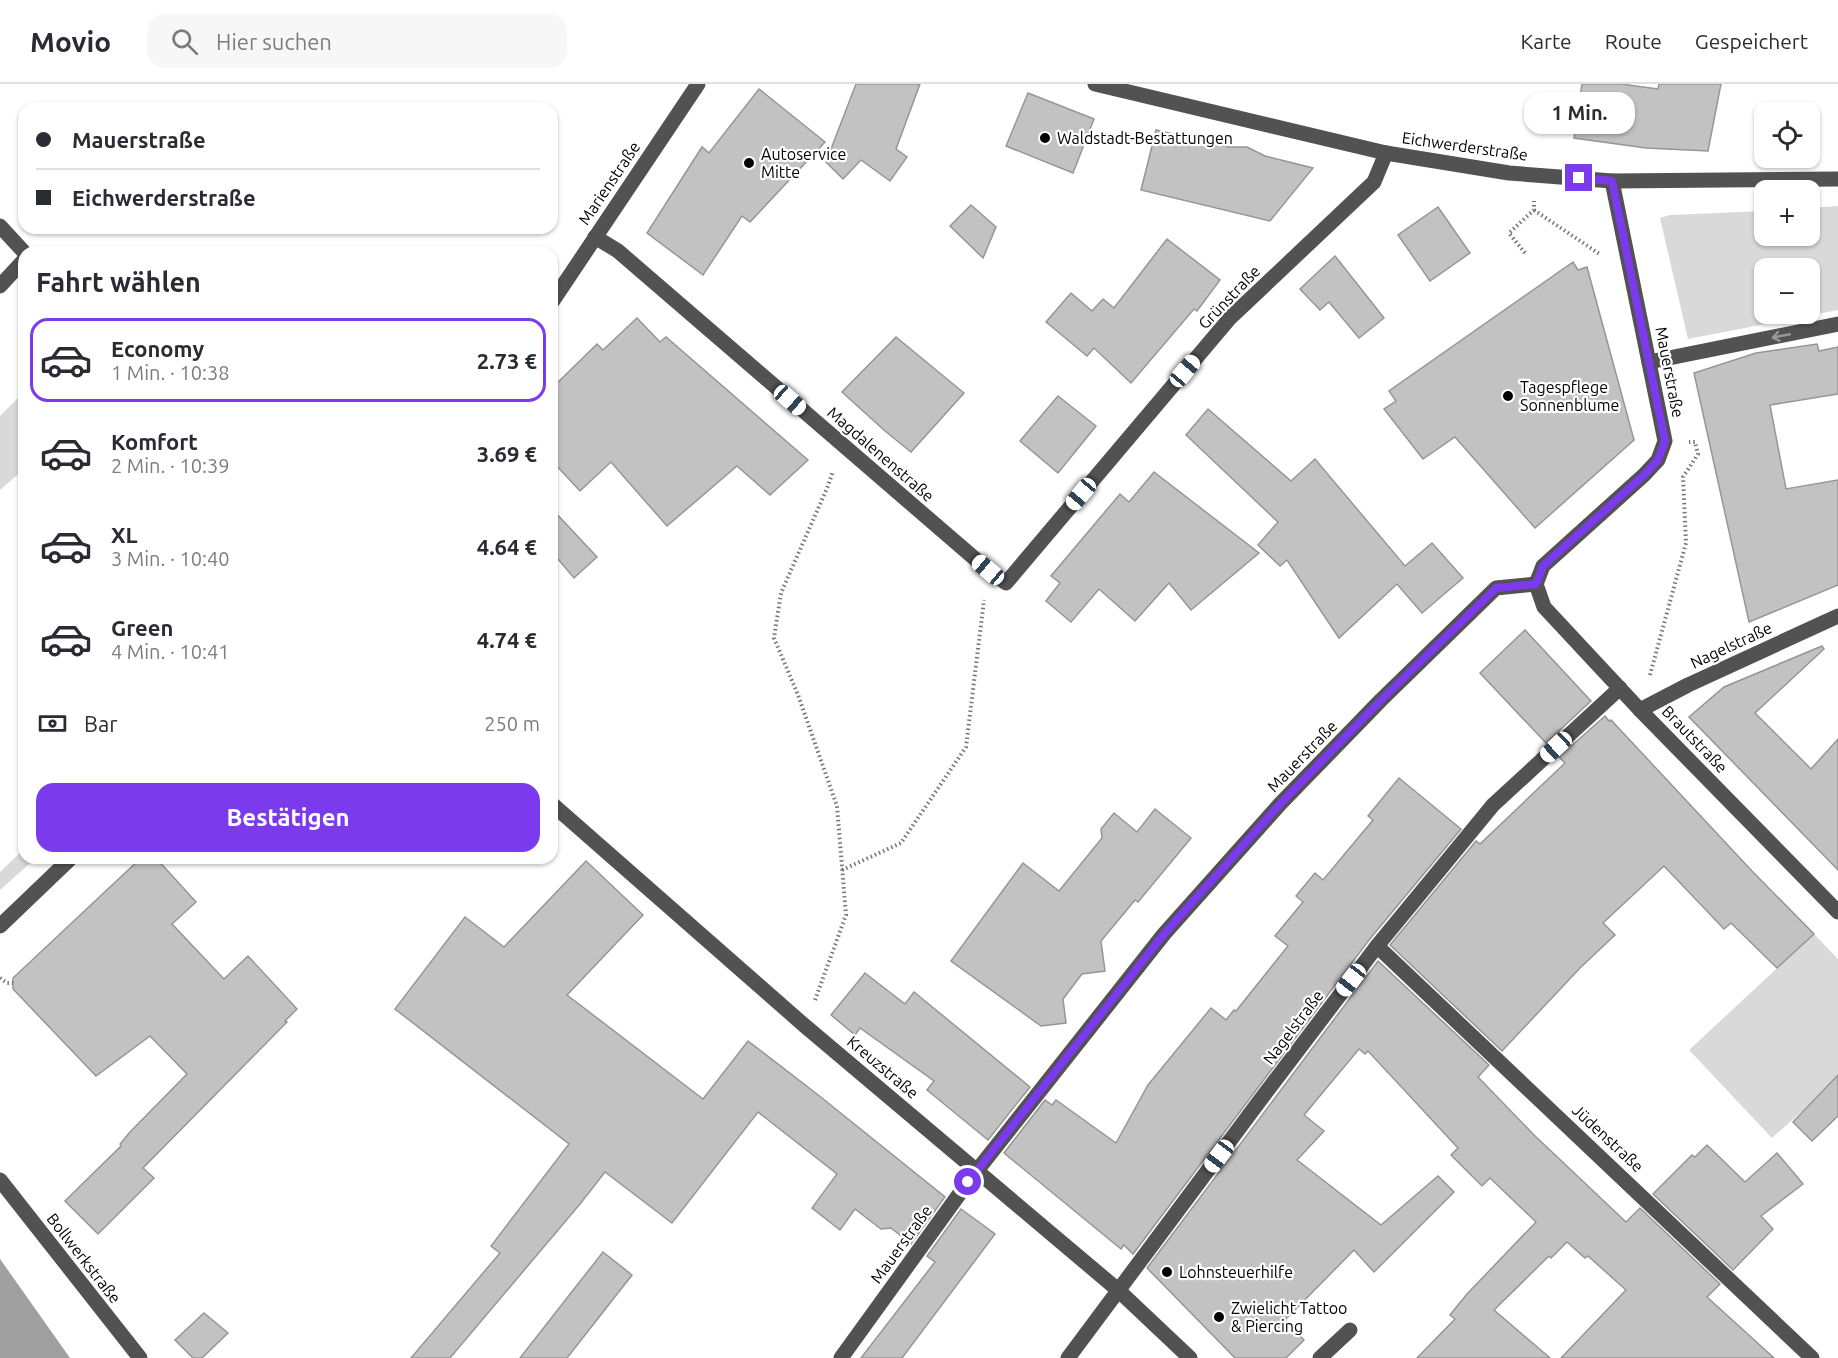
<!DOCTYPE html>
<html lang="de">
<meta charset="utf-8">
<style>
body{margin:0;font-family:Ubuntu,sans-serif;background:#f7f7f7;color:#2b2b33;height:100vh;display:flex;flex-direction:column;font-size:22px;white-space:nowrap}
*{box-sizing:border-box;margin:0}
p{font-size:20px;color:#7c7c81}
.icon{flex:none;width:33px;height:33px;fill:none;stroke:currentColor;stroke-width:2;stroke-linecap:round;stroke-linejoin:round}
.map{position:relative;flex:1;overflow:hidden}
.panel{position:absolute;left:18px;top:162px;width:540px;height:618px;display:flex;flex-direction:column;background:#fff;border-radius:18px;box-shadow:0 2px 4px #0004}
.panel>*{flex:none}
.guide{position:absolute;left:18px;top:18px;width:540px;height:132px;border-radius:18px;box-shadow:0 2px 4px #0004;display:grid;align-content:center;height:132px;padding:0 18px;background:#fff}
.fabs{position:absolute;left:1754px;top:18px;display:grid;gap:12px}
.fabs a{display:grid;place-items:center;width:66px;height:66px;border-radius:12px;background:#fff;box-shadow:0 2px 4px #0004;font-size:30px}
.end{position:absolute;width:27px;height:27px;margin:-14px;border:8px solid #7c3aed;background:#fff;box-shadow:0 0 0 3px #fff}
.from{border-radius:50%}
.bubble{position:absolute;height:42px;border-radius:18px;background:#fff;box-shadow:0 2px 4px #0004;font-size:20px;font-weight:700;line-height:42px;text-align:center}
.car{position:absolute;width:18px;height:36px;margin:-18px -9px;border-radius:8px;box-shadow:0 0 4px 2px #0007;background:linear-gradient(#fff 24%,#345 0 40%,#fff 0 76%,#345 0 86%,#fff 0)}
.guide b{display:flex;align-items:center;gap:21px;height:57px;font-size:22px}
.guide b+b{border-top:2px solid #e1e1e2}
.guide i{width:15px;height:15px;background:#2b2b33}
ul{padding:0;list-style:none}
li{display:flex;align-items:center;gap:18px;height:84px;margin:0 12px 9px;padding:0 6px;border:3px solid transparent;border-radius:18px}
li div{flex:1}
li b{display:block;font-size:22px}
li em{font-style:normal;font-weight:700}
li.on{border-color:#7c3aed}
li>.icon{width:54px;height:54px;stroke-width:1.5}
h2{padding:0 18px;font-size:27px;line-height:72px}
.pay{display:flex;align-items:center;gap:15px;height:66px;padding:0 18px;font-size:22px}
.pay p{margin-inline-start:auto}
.button{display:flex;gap:12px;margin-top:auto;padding:12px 18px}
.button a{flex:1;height:69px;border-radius:18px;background:#7c3aed;color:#fff;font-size:24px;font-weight:700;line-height:69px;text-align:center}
header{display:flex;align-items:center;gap:36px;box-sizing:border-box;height:84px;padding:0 30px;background:#fff;border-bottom:2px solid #e1e1e2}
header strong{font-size:28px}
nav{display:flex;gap:33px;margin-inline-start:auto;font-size:21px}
.search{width:420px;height:54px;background:#f7f7f7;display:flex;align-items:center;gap:15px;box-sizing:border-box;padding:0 21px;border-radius:18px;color:#7c7c81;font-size:22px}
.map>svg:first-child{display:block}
.green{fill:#d9d9d9;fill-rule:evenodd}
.water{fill:#a0a0a0}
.building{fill:#c2c2c2;stroke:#969696;stroke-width:1.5}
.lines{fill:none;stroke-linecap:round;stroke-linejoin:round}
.path{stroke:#747474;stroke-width:4;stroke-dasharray:1.5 3;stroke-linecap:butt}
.minor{stroke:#525252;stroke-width:15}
.oneway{stroke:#979797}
.route{stroke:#7c3aed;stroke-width:8}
.poi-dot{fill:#000;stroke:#fff;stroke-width:2}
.labels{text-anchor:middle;stroke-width:4.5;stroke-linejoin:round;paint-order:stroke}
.poi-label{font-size:16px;fill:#000;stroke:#fff;text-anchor:start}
.street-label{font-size:16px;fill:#000;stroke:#fff}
</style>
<header>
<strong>Movio</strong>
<div class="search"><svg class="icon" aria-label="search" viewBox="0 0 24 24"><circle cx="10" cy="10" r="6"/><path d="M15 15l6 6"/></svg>Hier suchen</div>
<nav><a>Karte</a><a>Route</a><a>Gespeichert</a></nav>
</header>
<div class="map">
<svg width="1838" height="1274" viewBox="0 0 1838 1274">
<rect width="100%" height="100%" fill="#fff"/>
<!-- green -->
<g class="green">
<path d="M1838,122V226L1688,255L1660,134L1670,131L1764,127V152H1809V124ZM1764,184H1809V230H1764Z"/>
<polygon points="24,308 24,385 0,406 0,332"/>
<polygon points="24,765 24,774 36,774 0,806 0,788"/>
<polygon points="1814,850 1838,875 1838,995 1772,1054 1689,966"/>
</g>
<!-- water -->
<polygon class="water" points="0,1175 5,1182 70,1274 0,1274"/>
<!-- building -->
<g class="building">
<polygon points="856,0 920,0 896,65 907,73 890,97 861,76 843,95 826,78"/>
<polygon points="1582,0 1621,0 1658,5 1659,0 1721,0 1708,67 1646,64 1574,54"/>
<polygon points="759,5 825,58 750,138 742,132 703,191 647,149 702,63 709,69"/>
<polygon points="1028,9 1094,35 1073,89 1006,62"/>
<polygon points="1156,46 1229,63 1247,63 1265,72 1313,84 1270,137 1141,106"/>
<polygon points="971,121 996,143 983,174 950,142"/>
<polygon points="1438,123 1470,169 1430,197 1398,151"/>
<polygon points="1167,155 1220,196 1197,227 1194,225 1131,299 1094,264 1087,272 1046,238 1071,209 1092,227 1103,215 1114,224"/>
<polygon points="1335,172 1384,234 1359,254 1329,218 1320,226 1300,205"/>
<polygon points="1573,178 1578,186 1587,183 1634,356 1535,444 1455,353 1423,375 1384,325 1396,317 1389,307"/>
<polygon points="637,234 660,258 666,253 808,376 770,411 737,382 667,442 611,378 580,407 552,377 552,304 597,260 603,266"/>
<polygon points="896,253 964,309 911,368 885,347 842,308"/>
<polygon points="1817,260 1819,267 1838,263 1838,310 1770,321 1786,405 1838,396 1838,501 1749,538 1694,289 1756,269"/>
<polygon points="1058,312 1096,342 1058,389 1020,357"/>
<polygon points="1208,325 1291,397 1315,375 1405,482 1432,459 1463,494 1422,529 1397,500 1339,554 1287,476 1280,482 1258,461 1278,438 1186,351"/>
<polygon points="1154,388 1259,469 1191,526 1169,499 1135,537 1099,505 1071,538 1046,517 1060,499 1051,492 1120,410 1129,418"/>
<polygon points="552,425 597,473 574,494 552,468"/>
<polygon points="1525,546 1591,617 1546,659 1480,589"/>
<polygon points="1822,562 1824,565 1755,629 1811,685 1838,655 1838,786 1689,633 1724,603"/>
<polygon points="1605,632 1609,637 1611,636 1752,787 1814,850 1777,884 1731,839 1724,845 1664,782 1603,839 1615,851 1580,884 1502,967 1390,861 1476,757 1480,760 1565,679 1559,673"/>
<polygon points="1399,694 1461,745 1369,856 1133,1170 1124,1161 1121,1165 1004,1069 1045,1016 1052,1021 1056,1016 1116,1059 1148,1001 1211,924 1226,936 1234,926 1236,927 1288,862 1275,852 1303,818 1296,812 1315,789 1323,796 1373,736 1368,732"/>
<polygon points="1155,725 1191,754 1138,818 1135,816 1101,857 1105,887 1082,890 1063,915 1066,939 1041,942 951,877 1023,779 1059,807 1102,754 1101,745 1114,729 1137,748"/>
<polygon points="141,774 156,774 196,818 172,840 224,895 248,872 297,925 285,937 287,938 143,1084 154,1094 98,1150 65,1117 121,1062 120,1060 130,1048 187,990 150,952 96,992 13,905 13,894"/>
<polygon points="586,777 643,831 567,911 703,1015 748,957 817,1010 945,1113 911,1160 891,1144 881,1145 855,1125 840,1146 812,1124 837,1090 758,1028 672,1139 605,1088 580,1120 450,1274 411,1274 500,1169 491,1162 569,1060 395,925 465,833 504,863"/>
<polygon points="1378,877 1489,981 1478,993 1534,1051 1626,1138 1640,1124 1720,1200 1707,1213 1774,1274 1561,1274 1626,1206 1588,1172 1585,1174 1567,1158 1551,1174 1549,1172 1494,1226 1550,1274 1417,1274 1455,1235 1450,1231 1467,1210 1536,1138 1490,1094 1482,1102 1451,1071 1458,1064 1368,967 1365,970 1359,965 1304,1031 1324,1047 1297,1076 1381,1141 1438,1092 1454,1108 1374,1188 1354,1166 1285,1236 1304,1256 1286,1274 1235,1274 1147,1184"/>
<polygon points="865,889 905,920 914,908 1030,1003 988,1056 927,1006 934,997 860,944 855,951 831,931"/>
<polygon points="1838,991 1838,1032 1812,1057 1793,1038"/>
<polygon points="1707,1061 1745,1098 1777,1069 1803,1100 1761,1132 1773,1145 1733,1186 1653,1110 1692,1071 1695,1073"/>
<polygon points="961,1125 995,1150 902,1274 861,1274 935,1178 927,1172"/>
<polygon points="603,1168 632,1191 567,1274 520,1274"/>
<polygon points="204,1229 228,1249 202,1274 193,1274 175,1256"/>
</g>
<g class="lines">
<!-- path -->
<g class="path">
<polyline points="1534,126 1601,171"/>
<polyline points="1525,169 1509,149 1534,126 1534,117"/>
<polyline points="1650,591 1686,459 1683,393 1698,370 1695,358 1689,358"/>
<polyline points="842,786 901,759 966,663 984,516"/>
<polyline points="0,894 7,899 13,899"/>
<polyline points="815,916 846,831 837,722 798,611 774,554 781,509 828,402 833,387"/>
</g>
<!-- minor -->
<g class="minor">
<polyline points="1095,0 1386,69 1509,89 1612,97 1838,95"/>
<polyline points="0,142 24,168"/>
<polyline points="595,153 618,167 988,486 1006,499 1230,234 1374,98 1386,69"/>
<polyline points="0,202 24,176"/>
<polyline points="552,218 698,0"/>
<polyline points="1649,278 1838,240"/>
<polyline points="1536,500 1543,482 1644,391 1658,376 1665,357 1612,97"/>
<polyline points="1536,500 1544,523 1640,626 1838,828"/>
<polyline points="1640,626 1688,601 1838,532"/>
<polyline points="552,720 805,942 1118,1206 1190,1274"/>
<polyline points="0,842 71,774"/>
<polyline points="1377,862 1812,1274"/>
<polyline points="0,1096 140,1274"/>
<polyline points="841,1274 968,1098 1164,850 1280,720 1381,616 1496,504 1536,500"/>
<polyline points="1068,1274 1261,1015 1377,862 1493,721 1620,604"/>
<polyline points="1320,1274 1350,1246"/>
</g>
</g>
<!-- one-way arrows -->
<defs><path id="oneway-shaft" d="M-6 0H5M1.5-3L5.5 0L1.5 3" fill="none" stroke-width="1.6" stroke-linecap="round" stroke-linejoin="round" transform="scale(1.5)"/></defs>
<use class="oneway" href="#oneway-shaft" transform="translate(1781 252) rotate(169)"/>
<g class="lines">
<!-- route -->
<polyline class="route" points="968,1098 1164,850 1280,720 1381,616 1496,504 1536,500 1543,482 1644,391 1658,376 1665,357 1612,97 1579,94"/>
</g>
<!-- markers -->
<g class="poi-dot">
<circle cx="1045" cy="54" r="6"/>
<circle cx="749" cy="79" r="6"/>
<circle cx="1508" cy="312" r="6"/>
<circle cx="1167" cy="1188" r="6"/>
<circle cx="1219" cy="1233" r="6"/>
</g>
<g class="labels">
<!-- poi labels -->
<g class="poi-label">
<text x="1057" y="60">Waldstadt-Bestattungen</text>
<text x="761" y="76">Autoservice<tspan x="761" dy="18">Mitte</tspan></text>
<text x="1520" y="309">Tagespflege<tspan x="1520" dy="18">Sonnenblume</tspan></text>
<text x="1179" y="1194">Lohnsteuerhilfe</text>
<text x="1231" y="1230">Zwielicht Tattoo<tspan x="1231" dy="18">&amp; Piercing</tspan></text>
</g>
<!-- street labels -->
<g class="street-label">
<text transform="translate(1465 62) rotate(8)" y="6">Eichwerderstraße</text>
<text transform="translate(609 99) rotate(-56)" y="6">Marienstraße</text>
<text transform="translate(1229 213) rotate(-46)" y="6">Grünstraße</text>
<text transform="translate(1670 288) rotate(79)" y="6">Mauerstraße</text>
<text transform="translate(881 370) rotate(41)" y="6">Magdalenenstraße</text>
<text transform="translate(1731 561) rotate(-25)" y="6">Nagelstraße</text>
<text transform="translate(1695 655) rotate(46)" y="6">Brautstraße</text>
<text transform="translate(1302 672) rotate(-46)" y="6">Mauerstraße</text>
<text transform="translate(1293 943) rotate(-53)" y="6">Nagelstraße</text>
<text transform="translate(883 983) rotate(40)" y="6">Kreuzstraße</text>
<text transform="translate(1608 1054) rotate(43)" y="6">Jüdenstraße</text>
<text transform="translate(901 1160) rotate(-54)" y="6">Mauerstraße</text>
<text transform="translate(84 1174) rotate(52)" y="6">Bollwerkstraße</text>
</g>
</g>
</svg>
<div class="fabs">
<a><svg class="icon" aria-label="locate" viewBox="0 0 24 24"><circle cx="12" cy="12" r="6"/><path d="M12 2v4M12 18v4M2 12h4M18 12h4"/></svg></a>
<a>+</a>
<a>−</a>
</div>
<i class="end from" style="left:968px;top:1098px"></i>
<i class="end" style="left:1579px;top:94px"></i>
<div class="bubble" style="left:1524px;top:8px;width:111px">1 Min.</div>
<i class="car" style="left:1185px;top:287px;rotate:40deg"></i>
<i class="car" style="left:790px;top:316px;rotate:131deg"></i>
<i class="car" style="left:1081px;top:410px;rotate:220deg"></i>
<i class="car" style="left:988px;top:486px;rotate:310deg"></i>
<i class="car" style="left:1556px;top:663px;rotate:227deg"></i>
<i class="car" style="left:1351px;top:896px;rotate:218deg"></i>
<i class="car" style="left:1219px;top:1072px;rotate:217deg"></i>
<div class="guide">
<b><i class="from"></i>Mauerstraße</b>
<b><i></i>Eichwerderstraße</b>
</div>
<section class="panel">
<h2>Fahrt wählen</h2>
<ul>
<li class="on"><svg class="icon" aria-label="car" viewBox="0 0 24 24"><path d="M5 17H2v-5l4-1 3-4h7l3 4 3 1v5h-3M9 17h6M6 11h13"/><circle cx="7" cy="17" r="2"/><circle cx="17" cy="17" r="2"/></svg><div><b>Economy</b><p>1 Min. · 10:38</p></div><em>2.73 €</em></li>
<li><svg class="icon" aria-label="car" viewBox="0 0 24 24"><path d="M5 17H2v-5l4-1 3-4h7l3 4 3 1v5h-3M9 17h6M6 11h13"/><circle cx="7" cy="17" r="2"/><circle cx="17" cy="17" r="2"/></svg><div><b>Komfort</b><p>2 Min. · 10:39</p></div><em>3.69 €</em></li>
<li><svg class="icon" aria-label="car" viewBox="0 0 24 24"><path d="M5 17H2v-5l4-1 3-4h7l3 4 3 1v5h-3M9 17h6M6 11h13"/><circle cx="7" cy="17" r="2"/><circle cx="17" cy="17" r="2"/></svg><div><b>XL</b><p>3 Min. · 10:40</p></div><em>4.64 €</em></li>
<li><svg class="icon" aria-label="car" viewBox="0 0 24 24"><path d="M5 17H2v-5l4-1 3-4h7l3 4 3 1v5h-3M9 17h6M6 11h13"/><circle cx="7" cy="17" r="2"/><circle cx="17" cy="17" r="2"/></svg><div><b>Green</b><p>4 Min. · 10:41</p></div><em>4.74 €</em></li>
</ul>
<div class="pay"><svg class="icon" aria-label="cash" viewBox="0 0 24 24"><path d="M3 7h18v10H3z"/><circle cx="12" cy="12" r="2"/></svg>Bar<p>250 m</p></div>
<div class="button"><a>Bestätigen</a></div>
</section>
</div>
